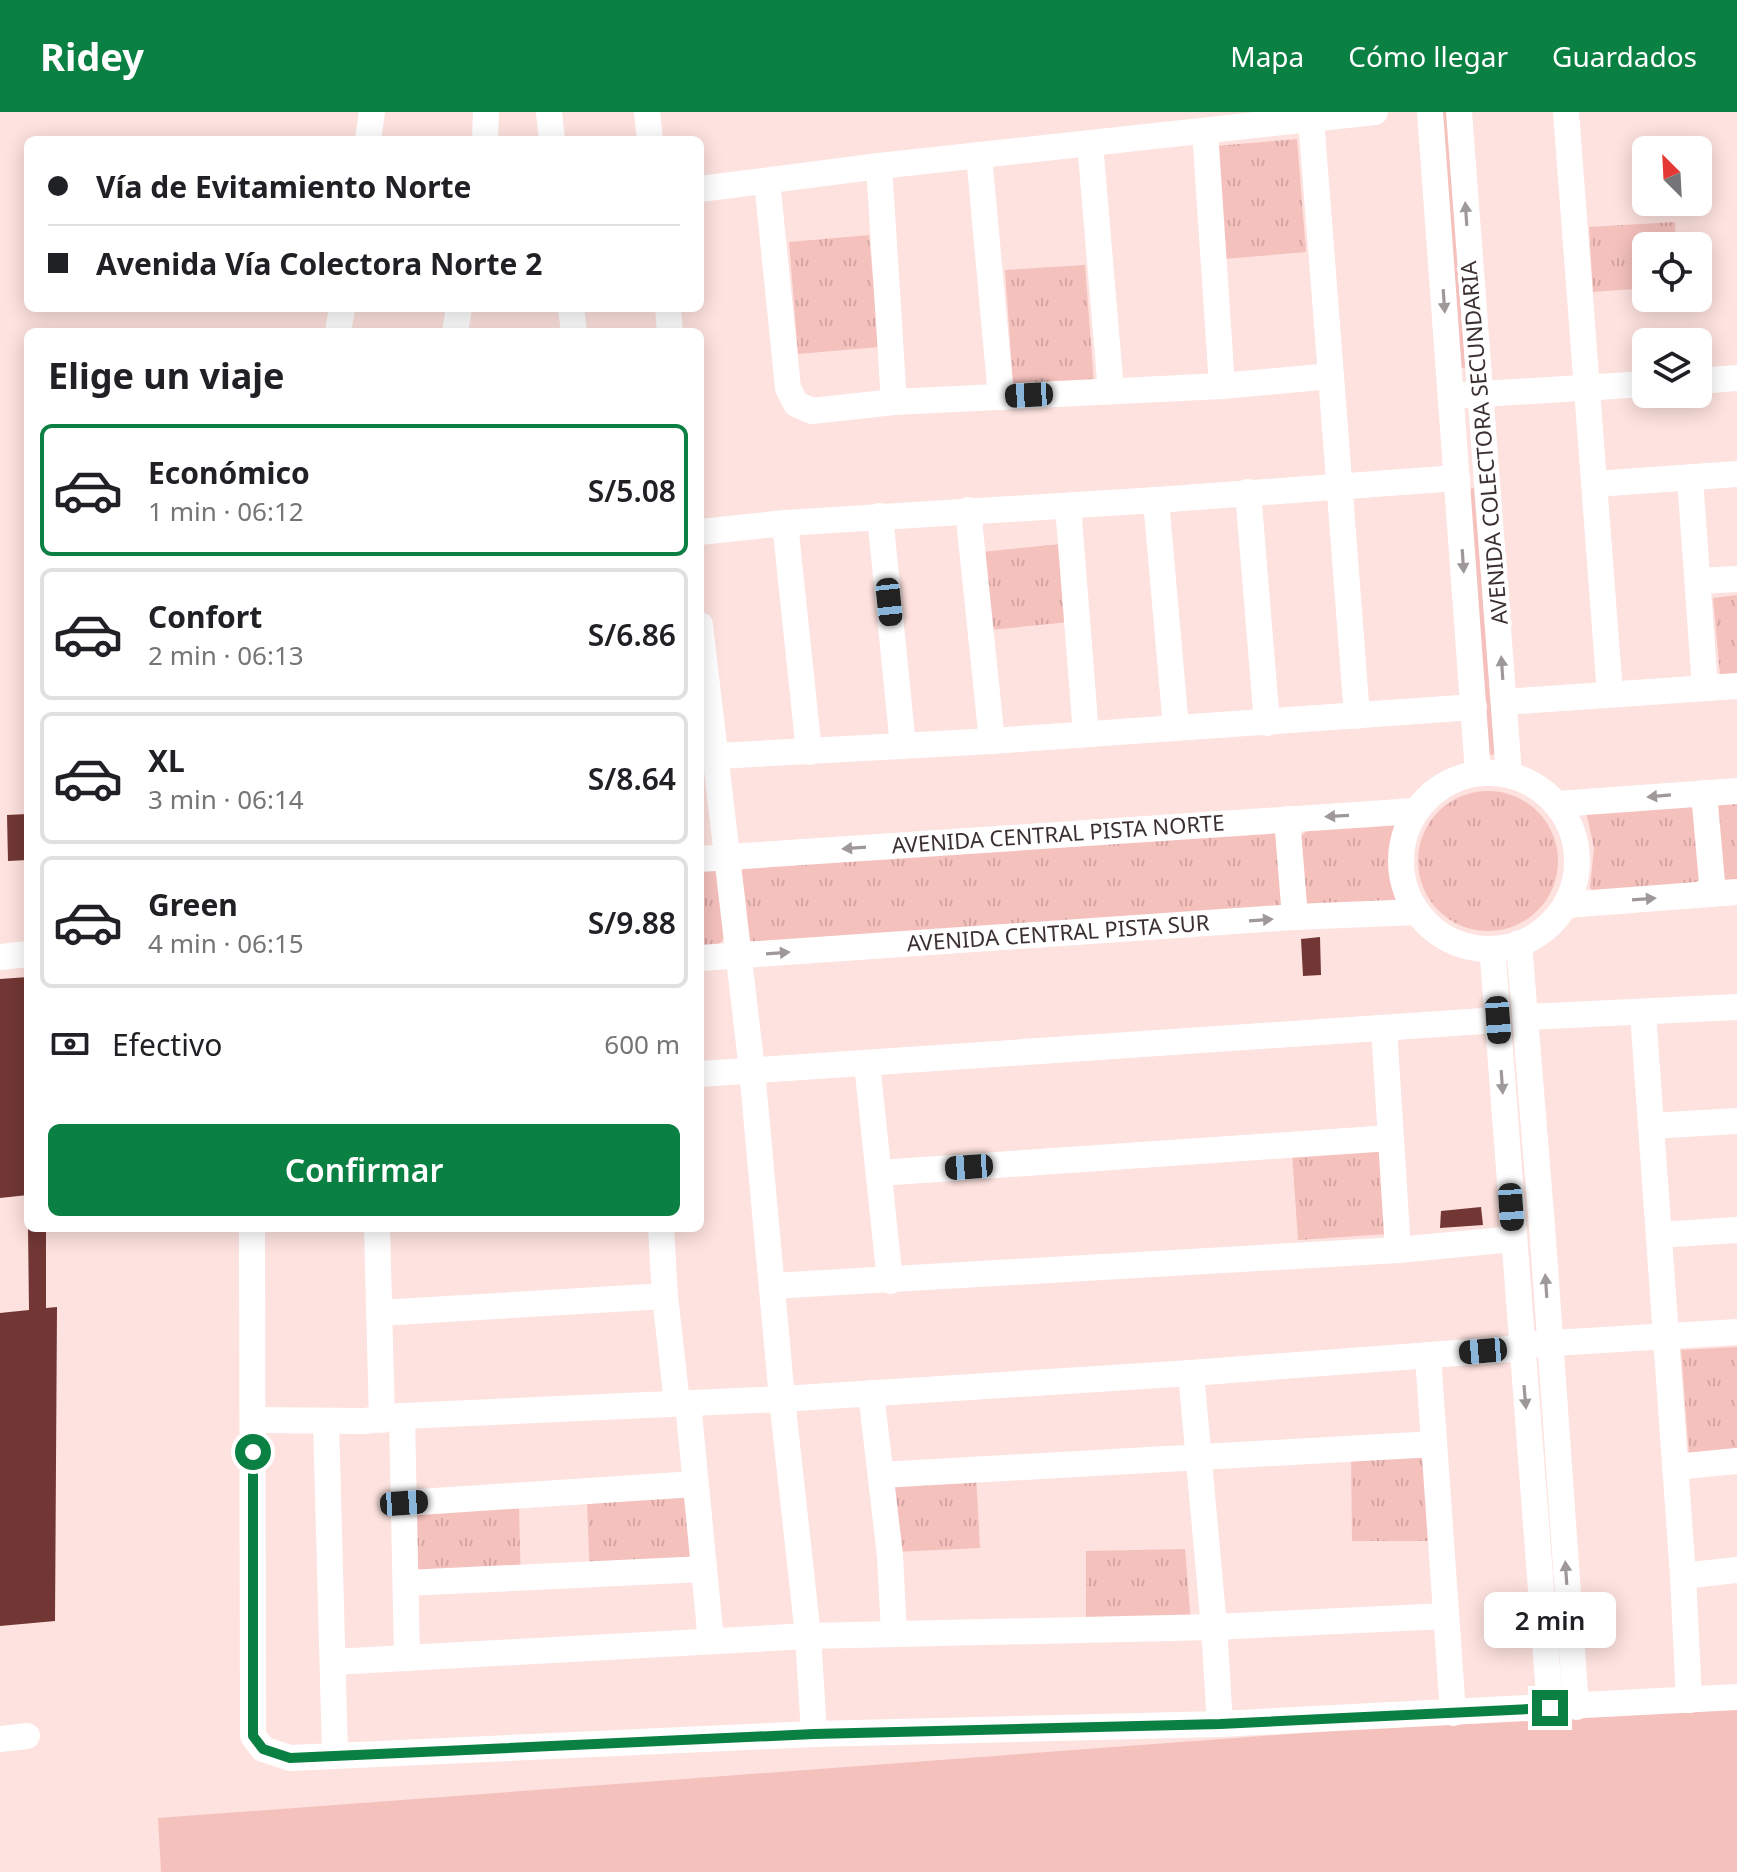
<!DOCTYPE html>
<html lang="es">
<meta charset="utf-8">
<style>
body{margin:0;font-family:"Noto Sans",sans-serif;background:#f6f6f6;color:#202124;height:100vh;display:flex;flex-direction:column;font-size:30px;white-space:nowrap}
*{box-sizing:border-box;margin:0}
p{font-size:26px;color:#757577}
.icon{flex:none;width:44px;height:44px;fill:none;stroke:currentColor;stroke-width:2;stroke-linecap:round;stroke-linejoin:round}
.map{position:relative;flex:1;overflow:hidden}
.details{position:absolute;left:24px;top:216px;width:680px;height:904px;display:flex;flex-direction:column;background:#fff;border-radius:12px;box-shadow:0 4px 20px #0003}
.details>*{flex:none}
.top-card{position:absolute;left:24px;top:24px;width:680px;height:176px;border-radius:12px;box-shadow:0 4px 20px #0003;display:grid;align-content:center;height:176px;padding:0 24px;background:#fff}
.needle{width:52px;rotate:336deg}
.fabs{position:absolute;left:1632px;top:24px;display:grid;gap:16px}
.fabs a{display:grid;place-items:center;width:80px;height:80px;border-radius:12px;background:#fff;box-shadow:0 4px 20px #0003;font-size:40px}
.end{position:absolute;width:36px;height:36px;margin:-18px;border:10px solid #0b8043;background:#fff;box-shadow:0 0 0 4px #fff}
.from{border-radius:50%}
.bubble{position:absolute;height:56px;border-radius:12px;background:#fff;box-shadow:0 4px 20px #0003;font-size:26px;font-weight:600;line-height:56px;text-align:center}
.car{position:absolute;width:24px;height:48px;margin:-24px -12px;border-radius:10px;box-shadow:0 0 6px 2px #0007;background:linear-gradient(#222 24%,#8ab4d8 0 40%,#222 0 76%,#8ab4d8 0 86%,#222 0)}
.top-card b{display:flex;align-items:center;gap:28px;height:76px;font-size:30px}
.top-card b+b{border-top:2px solid #e0e0e0}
.top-card i{width:20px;height:20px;background:#202124}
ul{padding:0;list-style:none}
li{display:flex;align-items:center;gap:24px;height:132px;margin:0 16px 12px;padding:0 8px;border:4px solid #e0e0e0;border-radius:12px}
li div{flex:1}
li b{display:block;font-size:30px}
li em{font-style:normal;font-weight:600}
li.on{border-color:#0b8043}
li>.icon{width:72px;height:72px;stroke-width:1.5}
h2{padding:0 24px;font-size:36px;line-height:96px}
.pay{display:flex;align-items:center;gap:20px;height:88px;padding:0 24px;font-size:30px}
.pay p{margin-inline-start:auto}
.button{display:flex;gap:16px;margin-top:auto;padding:16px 24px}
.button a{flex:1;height:92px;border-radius:12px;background:#0b8043;color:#fff;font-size:32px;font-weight:600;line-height:92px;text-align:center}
header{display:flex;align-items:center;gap:48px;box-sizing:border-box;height:112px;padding:0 40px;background:#0b8043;color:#fff}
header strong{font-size:38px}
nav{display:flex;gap:44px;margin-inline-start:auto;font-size:28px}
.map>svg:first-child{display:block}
.grass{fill:#f5c1bd}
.park{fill:url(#park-tufts)}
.building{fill:#723734}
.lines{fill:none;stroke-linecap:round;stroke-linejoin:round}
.minor{stroke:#fff;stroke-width:26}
.oneway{fill:#9e9898}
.route{stroke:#0b8043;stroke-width:10}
.labels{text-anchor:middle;stroke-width:8;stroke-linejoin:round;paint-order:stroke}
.street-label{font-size:22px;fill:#3c3130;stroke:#fff}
</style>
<header>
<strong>Ridey</strong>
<nav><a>Mapa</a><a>Cómo llegar</a><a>Guardados</a></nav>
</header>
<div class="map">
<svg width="1737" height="1760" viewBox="0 0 1737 1760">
<defs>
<pattern id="park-tufts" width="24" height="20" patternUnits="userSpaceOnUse" patternTransform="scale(2)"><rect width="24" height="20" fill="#f5c1bd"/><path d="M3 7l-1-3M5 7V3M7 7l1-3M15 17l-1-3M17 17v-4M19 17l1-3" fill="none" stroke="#d3a6a3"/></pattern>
</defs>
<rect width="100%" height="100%" fill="#fde2df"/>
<!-- grass -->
<g class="grass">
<polygon points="1440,0 1450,0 1468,256 1459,256"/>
<polygon points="1474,376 1495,641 1492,643 1488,642 1470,377"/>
<polygon points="1737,1584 1737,1760 161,1760 158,1706 1560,1602"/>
</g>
<!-- park -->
<g class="park">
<polygon points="1297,27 1306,140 1224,147 1215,34"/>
<polygon points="1675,110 1676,134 1646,134 1646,176 1593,180 1589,115"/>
<polygon points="869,123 879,235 798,242 789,130"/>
<polygon points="1085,153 1094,272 1013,272 1005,158"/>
<polygon points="1061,432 1069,510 990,518 982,440"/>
<polygon points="1737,483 1737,562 1720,563 1713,486"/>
<circle cx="1488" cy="749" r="70"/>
<polygon points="1737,689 1737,768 1723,768 1717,694"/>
<polygon points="1685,692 1696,696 1700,768 1693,771 1593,779 1590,776 1594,736 1586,700"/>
<path d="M1402,711C1391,741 1394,762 1406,791L1305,792L1298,727L1312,714Z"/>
<polygon points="1259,714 1278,722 1283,792 1275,798 756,834 748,828 739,758 745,754"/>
<path d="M700,755L715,757C720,767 722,778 723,789C727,815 734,835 700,837Z"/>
<polygon points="1384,1032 1388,1122 1298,1128 1292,1041"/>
<polygon points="1737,1235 1737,1338 1689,1343 1681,1238"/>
<polygon points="1429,1336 1436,1429 1352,1429 1351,1341"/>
<polygon points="976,1363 980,1436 893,1440 887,1368"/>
<polygon points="695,1380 699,1461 590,1468 587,1390"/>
<polygon points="519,1396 521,1475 398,1477 400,1401"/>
<polygon points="1185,1437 1191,1511 1086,1512 1086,1439"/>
</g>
<!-- building -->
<g class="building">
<polygon points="28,702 28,748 8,749 7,703"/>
<polygon points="1320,825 1321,863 1303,864 1301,827"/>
<polygon points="28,865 28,1083 0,1086 0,867"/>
<polygon points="1481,1095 1483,1113 1440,1116 1441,1099"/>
<polygon points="28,1116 46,1116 46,1196 57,1195 55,1509 0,1514 0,1201 29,1198"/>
</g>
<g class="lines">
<!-- minor -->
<g class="minor">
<polyline points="549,0 552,28"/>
<polyline points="647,0 650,28"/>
<polyline points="1430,0 1478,661"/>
<polyline points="1459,0 1509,662"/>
<polyline points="1566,0 1610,582"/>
<polyline points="1205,19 1222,274 1331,264 1311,7"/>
<polyline points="368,28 372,0"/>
<polyline points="485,28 486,0"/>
<polyline points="1090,31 1111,279"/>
<polyline points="979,43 1001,285"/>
<polyline points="879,54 894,290"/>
<polyline points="767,69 788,276 796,292 812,299 894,290 1222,274"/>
<polyline points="700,77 879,54 1375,0"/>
<polyline points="571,196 574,220"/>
<polyline points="668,196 670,220"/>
<polyline points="338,220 342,196"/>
<polyline points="455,220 459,196"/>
<polyline points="1331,264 1357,604"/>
<polyline points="1698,269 1737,266"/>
<polyline points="1466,283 1646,272"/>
<polyline points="1690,366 1705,576"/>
<polyline points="1595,372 1737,362"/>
<polyline points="1248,380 1267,611"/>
<polyline points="1156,388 1176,616"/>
<polyline points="1068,394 1086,622"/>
<polyline points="968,398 992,629"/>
<polyline points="880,404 903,634"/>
<polyline points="785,411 809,640"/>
<polyline points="700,420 785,411 1156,388 1457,366"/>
<polyline points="1698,469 1737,467"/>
<polyline points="700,513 752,958 782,1287 808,1524 814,1622"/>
<polyline points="1504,590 1737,574"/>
<polyline points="700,645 992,629 1474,595"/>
<circle cx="1489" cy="749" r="88"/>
<polyline points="1704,681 1713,782"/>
<polyline points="1558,692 1737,679"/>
<polyline points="1287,707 1295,805"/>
<polyline points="700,747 1415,699"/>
<polyline points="1566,793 1737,780"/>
<polyline points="1519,831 1543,1127 1576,1595"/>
<polyline points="1489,837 1493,846 1550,1596"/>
<polyline points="0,845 28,842"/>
<polyline points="700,846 1295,805 1417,800"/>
<polyline points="1643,901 1683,1464 1689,1588"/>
<polyline points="1527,905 1737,895"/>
<polyline points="1384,916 1398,1138"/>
<polyline points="867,952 890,1169"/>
<polyline points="700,962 1498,908"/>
<polyline points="1651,1014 1737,1009"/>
<polyline points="879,1061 1390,1026"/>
<polyline points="252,1116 253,1624 263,1637 290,1646 814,1622 1220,1612 1737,1585"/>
<polyline points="377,1116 382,1308"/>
<polyline points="661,1116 665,1184 677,1291"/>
<polyline points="1659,1123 1737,1118"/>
<polyline points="772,1174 1398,1138 1513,1127"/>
<polyline points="379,1201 665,1184"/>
<polyline points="1428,1244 1453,1601"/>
<polyline points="1191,1261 1214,1515 1220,1612"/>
<polyline points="871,1281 890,1444 894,1521"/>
<polyline points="688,1291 711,1529"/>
<polyline points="402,1304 407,1546"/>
<polyline points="253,1308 365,1309 402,1304 782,1287 1191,1261 1510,1237 1521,1233 1737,1220"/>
<polyline points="326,1309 335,1642"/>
<polyline points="1675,1355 1737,1349"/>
<polyline points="881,1363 1434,1332"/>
<polyline points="404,1391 695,1372"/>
<polyline points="1683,1464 1737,1458"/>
<polyline points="406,1471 704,1457"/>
<polyline points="333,1550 808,1524 1214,1515 1446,1504"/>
<polyline points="0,1627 27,1624"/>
</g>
</g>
<!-- one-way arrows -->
<defs><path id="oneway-solid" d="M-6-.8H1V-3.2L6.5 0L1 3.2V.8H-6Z" transform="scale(2)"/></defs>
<g class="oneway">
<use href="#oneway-solid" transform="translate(1466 102) rotate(-94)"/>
<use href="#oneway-solid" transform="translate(1444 189) rotate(86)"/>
<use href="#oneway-solid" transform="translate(1463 449) rotate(86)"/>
<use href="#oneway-solid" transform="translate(1502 556) rotate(-94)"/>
<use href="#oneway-solid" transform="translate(1659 684) rotate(175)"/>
<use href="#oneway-solid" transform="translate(1337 704) rotate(177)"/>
<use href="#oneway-solid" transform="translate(854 736) rotate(176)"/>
<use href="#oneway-solid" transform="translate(1644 787) rotate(-4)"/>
<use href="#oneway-solid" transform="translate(1261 808) rotate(-4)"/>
<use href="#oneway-solid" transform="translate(778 841) rotate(-4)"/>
<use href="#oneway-solid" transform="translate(1502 970) rotate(86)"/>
<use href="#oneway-solid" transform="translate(1546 1174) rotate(-94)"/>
<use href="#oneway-solid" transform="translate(1525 1285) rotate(85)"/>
<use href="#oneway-solid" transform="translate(1566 1461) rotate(-94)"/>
</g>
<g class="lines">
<!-- route -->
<polyline class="route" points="253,1340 253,1624 263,1637 290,1646 814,1622 1220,1612 1550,1596"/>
</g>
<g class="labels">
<!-- street labels -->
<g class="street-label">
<text transform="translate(1484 331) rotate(-95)" y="8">AVENIDA COLECTORA SECUNDARIA</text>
<text transform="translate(1058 722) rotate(-4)" y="8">AVENIDA CENTRAL PISTA NORTE</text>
<text transform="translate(1058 821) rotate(-4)" y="8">AVENIDA CENTRAL PISTA SUR</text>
</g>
</g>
</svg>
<div class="fabs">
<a><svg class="needle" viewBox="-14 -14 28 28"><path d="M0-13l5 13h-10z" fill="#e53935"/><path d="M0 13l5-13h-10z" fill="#757577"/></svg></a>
<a><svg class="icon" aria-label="locate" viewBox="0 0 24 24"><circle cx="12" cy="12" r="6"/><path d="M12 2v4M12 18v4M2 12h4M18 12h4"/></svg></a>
<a><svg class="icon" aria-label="layers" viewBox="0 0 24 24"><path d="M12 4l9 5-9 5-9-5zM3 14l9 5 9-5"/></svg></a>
</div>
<i class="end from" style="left:253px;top:1340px"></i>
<i class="end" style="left:1550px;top:1596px"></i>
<div class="bubble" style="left:1484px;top:1480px;width:132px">2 min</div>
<i class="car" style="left:1029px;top:283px;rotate:267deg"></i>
<i class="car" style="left:889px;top:490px;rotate:174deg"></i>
<i class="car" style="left:1498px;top:908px;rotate:176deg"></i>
<i class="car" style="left:969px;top:1055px;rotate:266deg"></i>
<i class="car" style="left:1511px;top:1095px;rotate:176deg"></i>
<i class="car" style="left:1483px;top:1239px;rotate:265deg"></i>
<i class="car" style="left:404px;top:1391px;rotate:86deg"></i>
<div class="top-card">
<b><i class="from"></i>Vía de Evitamiento Norte</b>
<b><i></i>Avenida Vía Colectora Norte 2</b>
</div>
<section class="details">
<h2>Elige un viaje</h2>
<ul>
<li class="on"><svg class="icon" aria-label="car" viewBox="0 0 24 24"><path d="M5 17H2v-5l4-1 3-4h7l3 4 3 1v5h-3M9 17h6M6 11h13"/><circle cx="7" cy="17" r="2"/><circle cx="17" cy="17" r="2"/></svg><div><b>Económico</b><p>1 min · 06:12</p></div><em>S/5.08</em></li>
<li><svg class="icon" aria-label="car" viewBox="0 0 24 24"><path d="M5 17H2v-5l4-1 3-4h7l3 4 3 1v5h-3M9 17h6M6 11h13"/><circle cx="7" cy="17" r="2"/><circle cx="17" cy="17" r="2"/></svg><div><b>Confort</b><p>2 min · 06:13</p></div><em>S/6.86</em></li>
<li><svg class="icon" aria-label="car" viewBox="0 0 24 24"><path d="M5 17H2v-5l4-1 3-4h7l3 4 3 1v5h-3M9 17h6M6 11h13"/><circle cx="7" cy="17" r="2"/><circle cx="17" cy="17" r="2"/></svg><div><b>XL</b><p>3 min · 06:14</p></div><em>S/8.64</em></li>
<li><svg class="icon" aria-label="car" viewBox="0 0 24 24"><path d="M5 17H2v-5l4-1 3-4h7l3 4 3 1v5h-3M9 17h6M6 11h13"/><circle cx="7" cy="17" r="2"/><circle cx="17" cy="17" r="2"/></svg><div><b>Green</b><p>4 min · 06:15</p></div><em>S/9.88</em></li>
</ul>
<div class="pay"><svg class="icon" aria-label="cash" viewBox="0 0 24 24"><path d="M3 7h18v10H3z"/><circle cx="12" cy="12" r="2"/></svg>Efectivo<p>600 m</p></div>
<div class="button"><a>Confirmar</a></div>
</section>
</div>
